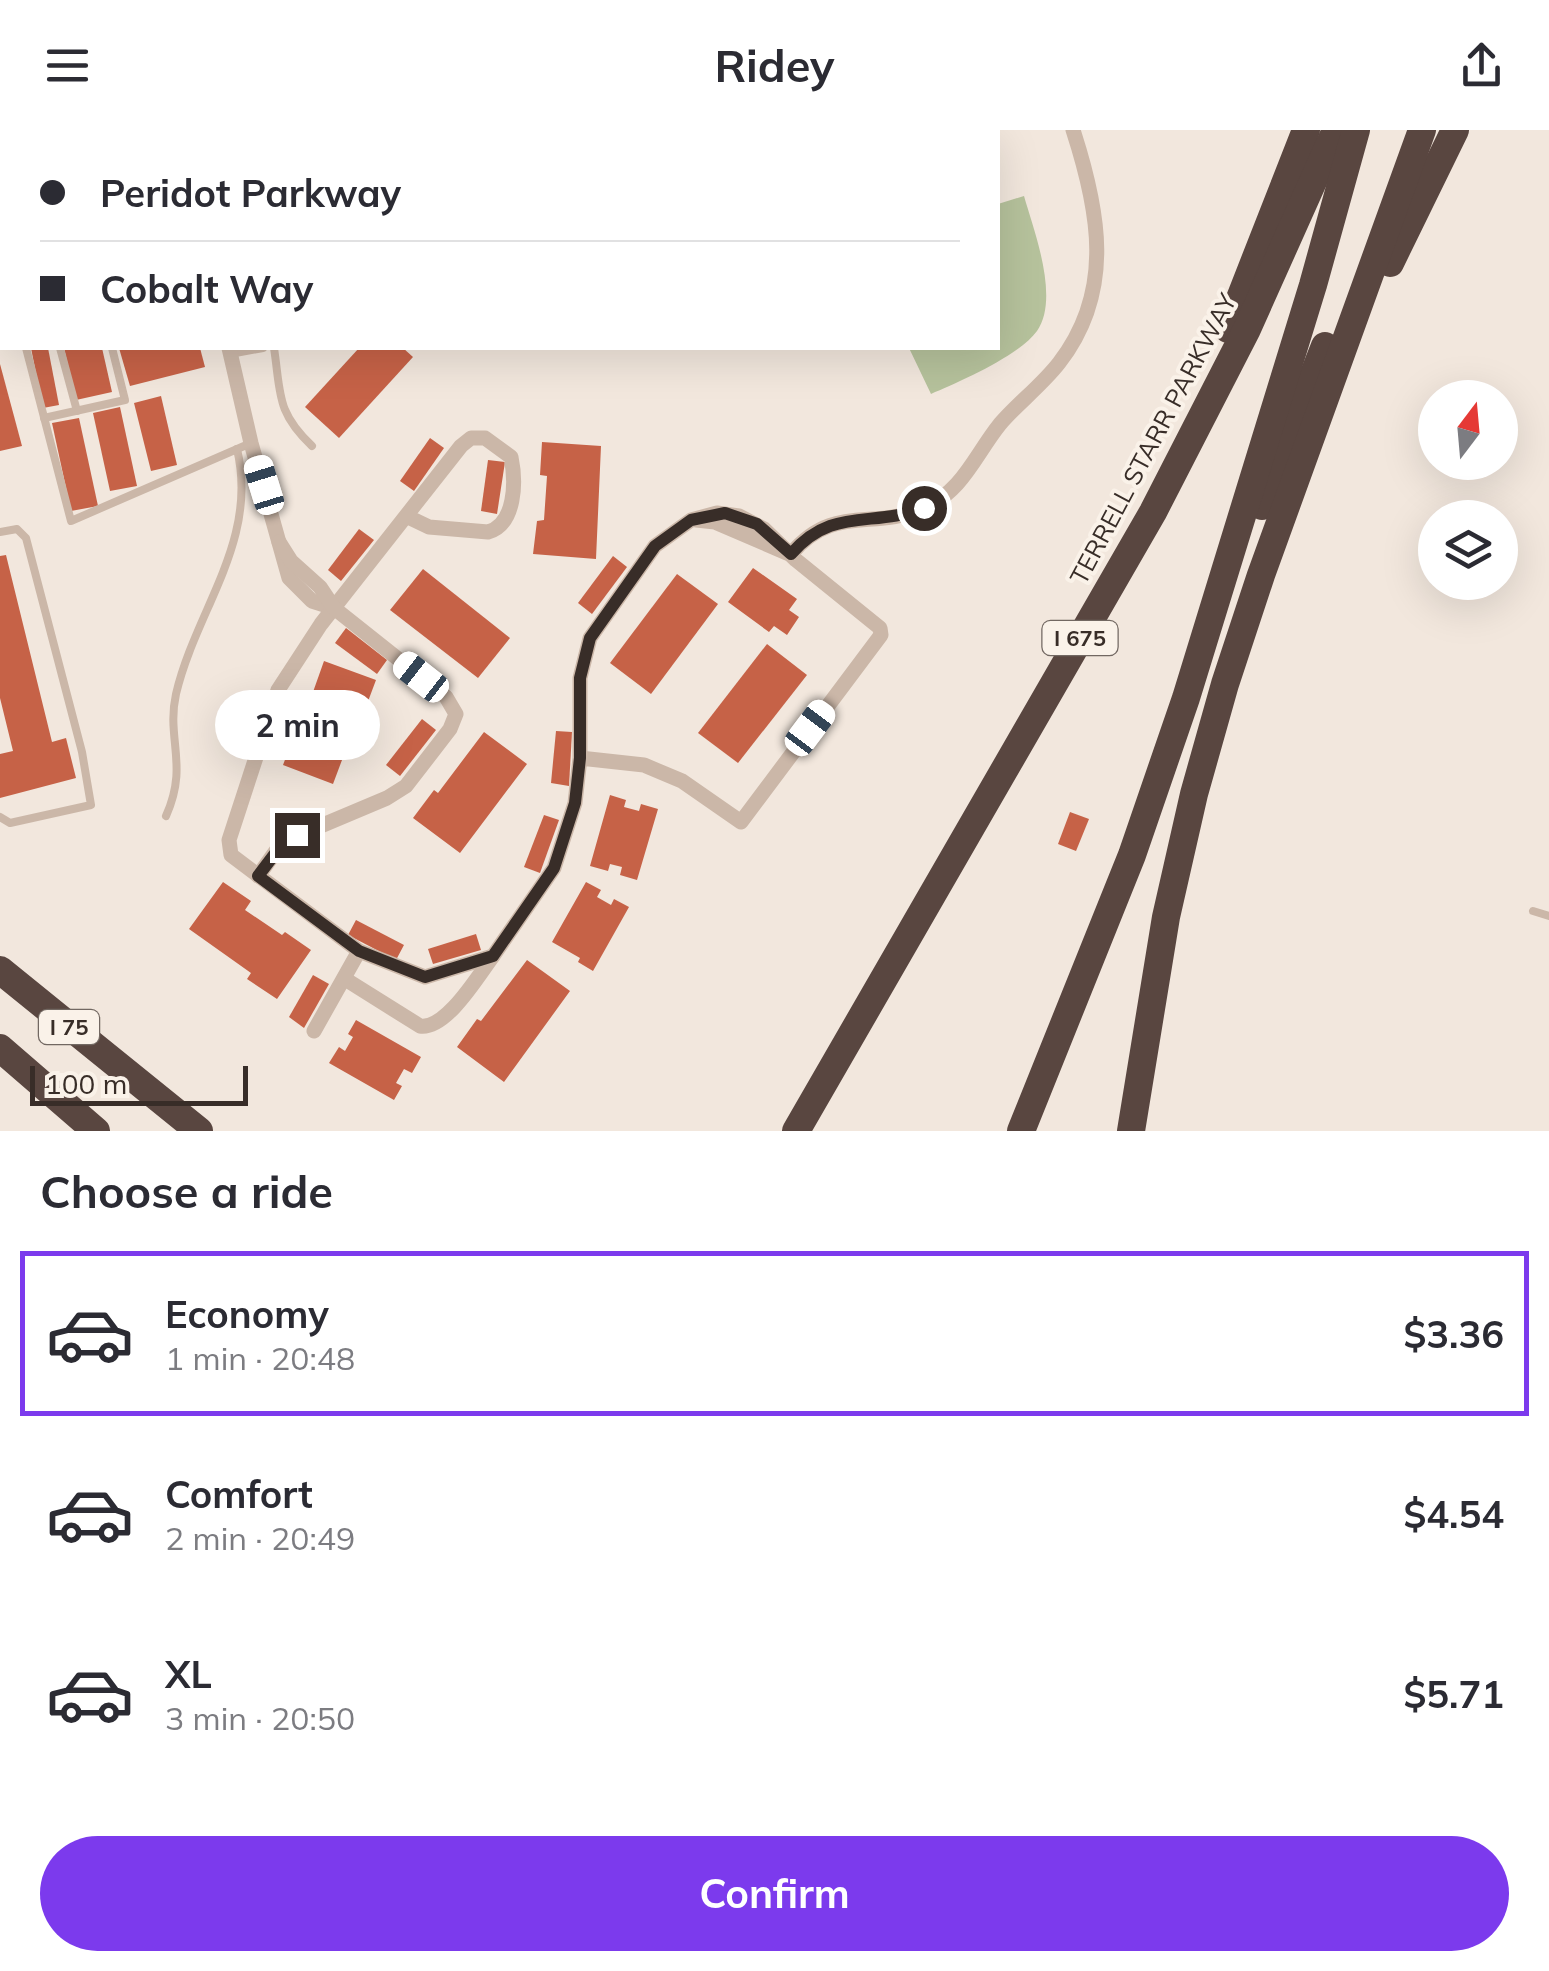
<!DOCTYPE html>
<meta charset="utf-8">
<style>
body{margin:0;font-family:Mulish,sans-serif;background:#f2f2f3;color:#2b2b33;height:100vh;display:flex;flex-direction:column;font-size:38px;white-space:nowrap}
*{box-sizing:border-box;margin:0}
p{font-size:32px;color:#7c7c81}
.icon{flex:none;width:55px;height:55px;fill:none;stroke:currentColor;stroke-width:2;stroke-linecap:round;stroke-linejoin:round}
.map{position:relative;height:1001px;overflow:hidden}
.details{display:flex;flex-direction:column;background:#fff;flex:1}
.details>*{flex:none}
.top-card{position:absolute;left:0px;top:0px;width:1000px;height:220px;box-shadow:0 10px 40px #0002;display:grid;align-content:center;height:220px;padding:0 40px;background:#fff}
.needle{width:65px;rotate:16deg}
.controls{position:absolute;left:1418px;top:250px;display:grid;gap:20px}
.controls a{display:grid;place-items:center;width:100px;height:100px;border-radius:50%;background:#fff;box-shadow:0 10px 40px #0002;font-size:50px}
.scale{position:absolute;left:30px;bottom:25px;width:218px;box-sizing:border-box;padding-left:10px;border:5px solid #382d28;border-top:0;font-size:28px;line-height:35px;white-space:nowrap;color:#382d28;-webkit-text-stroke:8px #faf2e9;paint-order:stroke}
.end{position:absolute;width:45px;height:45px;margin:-22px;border:12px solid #382d28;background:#fff;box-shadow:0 0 0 5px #fff}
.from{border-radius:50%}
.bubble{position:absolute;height:70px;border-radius:35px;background:#fff;box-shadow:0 10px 40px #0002;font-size:32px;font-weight:700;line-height:70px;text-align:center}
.car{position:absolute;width:30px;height:60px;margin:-30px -15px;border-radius:12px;box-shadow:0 0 8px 2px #0007;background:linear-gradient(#fff 24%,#345 0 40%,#fff 0 76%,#345 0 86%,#fff 0)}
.top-card b{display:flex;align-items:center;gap:35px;height:95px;font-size:38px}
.top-card b+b{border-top:2px solid #e1e1e2}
.top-card i{width:25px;height:25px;background:#2b2b33}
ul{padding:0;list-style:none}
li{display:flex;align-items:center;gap:30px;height:165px;margin:0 20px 15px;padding:0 20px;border:5px solid transparent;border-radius:0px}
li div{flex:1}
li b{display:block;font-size:38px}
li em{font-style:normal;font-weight:700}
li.active{border-color:#7c3aed}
li>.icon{width:90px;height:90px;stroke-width:1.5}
h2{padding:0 40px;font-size:45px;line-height:120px}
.cta{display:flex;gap:20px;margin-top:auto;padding:20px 40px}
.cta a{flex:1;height:115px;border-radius:60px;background:#7c3aed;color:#fff;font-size:40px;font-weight:700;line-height:115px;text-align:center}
header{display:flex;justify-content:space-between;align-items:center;height:130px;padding:0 40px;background:#fff;font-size:45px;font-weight:700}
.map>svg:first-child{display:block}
.green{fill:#b6c29c}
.building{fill:#c66247}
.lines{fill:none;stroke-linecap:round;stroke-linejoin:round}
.service{stroke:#cbb7a8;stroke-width:8}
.minor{stroke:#cbb7a8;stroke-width:15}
.motorway{stroke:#594640;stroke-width:28}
.route{stroke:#382d28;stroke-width:12}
.labels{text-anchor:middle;stroke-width:8;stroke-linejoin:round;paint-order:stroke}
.shield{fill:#faf2e9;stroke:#726862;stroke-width:2.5}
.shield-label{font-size:22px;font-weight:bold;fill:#382d28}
.street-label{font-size:25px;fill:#382d28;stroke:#faf2e9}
</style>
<header><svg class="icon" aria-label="menu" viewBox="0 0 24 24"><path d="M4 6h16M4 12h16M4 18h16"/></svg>Ridey<svg class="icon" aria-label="share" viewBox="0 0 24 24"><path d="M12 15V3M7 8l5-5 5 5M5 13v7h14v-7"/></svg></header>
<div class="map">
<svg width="1549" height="1001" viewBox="0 0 1549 1001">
<rect width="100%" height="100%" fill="#f2e7dd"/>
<!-- green -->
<path class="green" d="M1024,66C1034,101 1060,168 1037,201C1019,226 959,252 931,264L909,218H998V74Z"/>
<!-- building -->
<g class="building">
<polygon points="31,218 48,218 59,275 43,278"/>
<polygon points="64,218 102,218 112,262 76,270"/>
<polygon points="119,218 200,218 205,237 130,256"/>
<polygon points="359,218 403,218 413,227 339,308 305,277"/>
<polygon points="0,234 22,316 0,321"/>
<polygon points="161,266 177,335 151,341 134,273"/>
<polygon points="120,277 137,356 110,361 93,283"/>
<polygon points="79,288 98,376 71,381 52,293"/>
<polygon points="430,308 444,318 414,361 400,351"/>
<polygon points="542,312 601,316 596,429 533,424 537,391 544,390 547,346 540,345"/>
<polygon points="488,330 505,332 497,384 481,381"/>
<polygon points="359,399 374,410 341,451 328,440"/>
<polygon points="6,425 52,612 66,608 76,648 0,668 0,624 13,621 0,568 0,426"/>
<polygon points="613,426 627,437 592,484 578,473"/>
<polygon points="753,438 797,469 789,480 799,487 787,505 774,496 769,502 728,472"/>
<polygon points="423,439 510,508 478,548 390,480"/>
<polygon points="677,444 718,474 651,564 610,533"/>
<polygon points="346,498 387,530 377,544 335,513"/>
<polygon points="767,514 807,545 738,633 698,603"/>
<polygon points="324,531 376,550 364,582 354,578 339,620 345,622 333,654 283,635 295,603 304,606 319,564 313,562"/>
<polygon points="422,589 436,600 400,646 386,635"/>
<polygon points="556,601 572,602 569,656 551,653"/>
<polygon points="484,602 527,634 460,723 413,688 434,660 438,663"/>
<polygon points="610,665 626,670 624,677 639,681 641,674 658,679 637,750 620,745 622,737 610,734 608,741 590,736"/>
<polygon points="1070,682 1089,689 1076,721 1058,714"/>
<polygon points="544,685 559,690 540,743 524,737"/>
<polygon points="223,752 251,771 245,780 282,805 285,802 311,820 277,869 247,849 251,843 189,799"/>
<polygon points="586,752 601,760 597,767 611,775 614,769 629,777 593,841 578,832 580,828 552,812"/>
<polygon points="356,790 404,815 396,830 348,805"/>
<polygon points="476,804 481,820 433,834 428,819"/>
<polygon points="527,830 570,861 504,952 457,917 477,889 481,891"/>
<polygon points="313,845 329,854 304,898 289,887"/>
<polygon points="356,890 421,927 412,943 404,939 396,953 402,956 394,970 329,933 339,917 345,921 353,907 348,904"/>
</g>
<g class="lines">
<!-- service -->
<g class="service">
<polyline points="56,0 57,2"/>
<polyline points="437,0 438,2"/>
<polyline points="466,2 470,0"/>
<polyline points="628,2 631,0"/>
<polyline points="26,218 71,391 251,313"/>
<polyline points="60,218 77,281"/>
<path d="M274,218C281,264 276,282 312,316"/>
<polyline points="230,224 263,218"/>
<polyline points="44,288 125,270 112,218"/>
<polyline points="0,402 17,399 26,408 82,622 91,675 10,693 0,687"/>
<path d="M166,686C189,635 166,609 176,564C196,479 259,411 237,319"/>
<polyline points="1533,781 1549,786"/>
</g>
<!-- minor -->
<g class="minor">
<polyline points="258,2 259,0"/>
<polyline points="229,218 251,313 289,448 312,471 334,478"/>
<path d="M406,386L429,397L488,402C516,394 516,351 511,327L485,308H471L461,316L321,494L278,560L229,710L231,725L359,821L425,847L493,826L554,738L575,673L580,628V548L590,508L655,416L691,390L717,383L739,386L764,399L796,430L880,498L881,505L741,692L682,651L644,635L580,628"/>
<polyline points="696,390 715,392 787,423"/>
<path d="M791,424C834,373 872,401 924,378C963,361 975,325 1000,294C1018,273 1041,256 1059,233C1115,161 1099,80 1073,0"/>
<polyline points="258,746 276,721 292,708 387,668 406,656 450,599 456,584 446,567 334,478 320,457 291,431 279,412"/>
<path d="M345,849L420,896C446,900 478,846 493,826"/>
<polyline points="314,901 359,821"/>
</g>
<!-- motorway -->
<g class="motorway">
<polyline points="1390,133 1455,0"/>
<polyline points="1228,199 1306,0"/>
<polyline points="1262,376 1325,216"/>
<polyline points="0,840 199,1001"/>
<polyline points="0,918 96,1001"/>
<polyline points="796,1001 1153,382 1247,199 1336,0"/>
<polyline points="1021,1001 1132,725 1186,568 1313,155 1356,0"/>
<polyline points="1131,1001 1166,787 1194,664 1225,554 1261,445 1422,0"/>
</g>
</g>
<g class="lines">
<!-- route -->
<path class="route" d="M297,705L280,717L258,746L359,821L425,847L493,826L554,738L575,673L580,628V548L590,508L655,416L691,390L725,383L757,394L791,424C833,376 871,398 924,378"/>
</g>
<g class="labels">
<!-- shield labels -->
<g class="shield">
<rect x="1042.5" y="491" width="75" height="34" rx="8"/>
<rect x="39" y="880" width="60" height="34" rx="8"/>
</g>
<g class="shield-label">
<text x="1080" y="516">I 675</text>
<text x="69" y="905">I 75</text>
</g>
<!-- street labels -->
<g class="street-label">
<text transform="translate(1153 309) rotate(-62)" y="9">TERRELL STARR PARKWAY</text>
</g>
</g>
</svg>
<div class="controls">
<a><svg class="needle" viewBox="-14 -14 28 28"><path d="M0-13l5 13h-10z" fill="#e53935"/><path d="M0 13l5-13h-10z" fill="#7c7c81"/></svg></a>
<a><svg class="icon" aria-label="layers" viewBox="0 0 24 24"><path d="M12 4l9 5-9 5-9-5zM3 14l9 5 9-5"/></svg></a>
</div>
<div class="scale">100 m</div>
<i class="end from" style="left:924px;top:378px"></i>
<i class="end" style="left:297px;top:705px"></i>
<div class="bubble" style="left:215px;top:560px;width:165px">2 min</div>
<i class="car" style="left:264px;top:355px;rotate:343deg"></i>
<i class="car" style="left:421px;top:547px;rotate:308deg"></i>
<i class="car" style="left:810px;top:598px;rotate:37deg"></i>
<div class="top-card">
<b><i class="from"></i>Peridot Parkway</b>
<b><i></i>Cobalt Way</b>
</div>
</div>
<section class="details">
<h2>Choose a ride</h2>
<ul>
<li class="active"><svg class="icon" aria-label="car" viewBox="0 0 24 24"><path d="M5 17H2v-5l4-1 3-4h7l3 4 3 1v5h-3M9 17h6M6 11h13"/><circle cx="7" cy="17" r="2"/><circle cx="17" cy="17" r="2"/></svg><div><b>Economy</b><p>1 min · 20:48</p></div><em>$3.36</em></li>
<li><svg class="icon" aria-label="car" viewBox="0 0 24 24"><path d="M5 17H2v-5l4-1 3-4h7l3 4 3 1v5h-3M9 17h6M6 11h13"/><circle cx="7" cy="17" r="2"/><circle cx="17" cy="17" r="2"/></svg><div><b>Comfort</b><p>2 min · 20:49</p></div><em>$4.54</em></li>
<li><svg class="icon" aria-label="car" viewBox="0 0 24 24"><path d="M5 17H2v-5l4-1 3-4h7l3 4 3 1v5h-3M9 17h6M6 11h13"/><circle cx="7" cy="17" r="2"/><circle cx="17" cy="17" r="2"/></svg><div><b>XL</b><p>3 min · 20:50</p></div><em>$5.71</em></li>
</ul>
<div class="cta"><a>Confirm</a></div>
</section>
